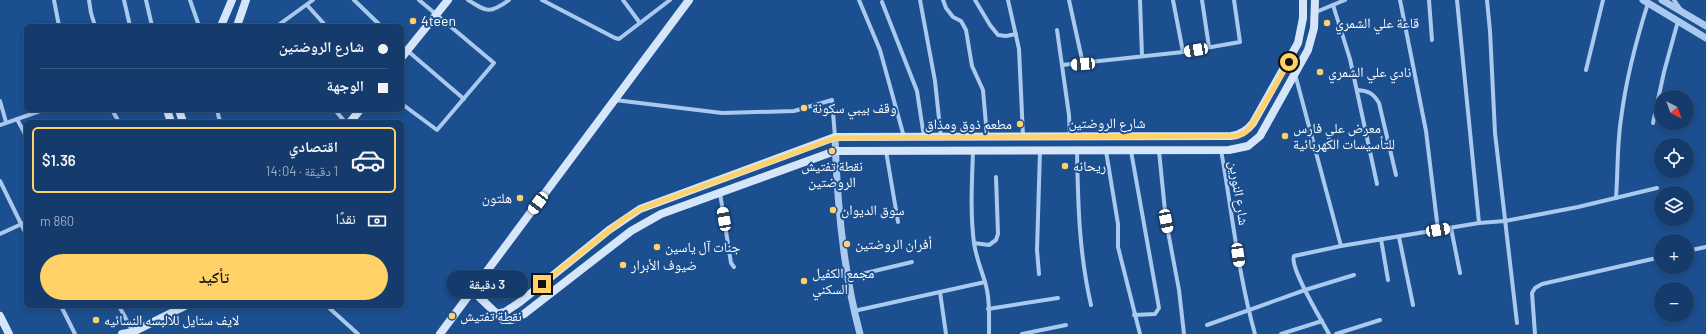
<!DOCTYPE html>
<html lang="ar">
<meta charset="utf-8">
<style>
body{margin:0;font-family:Barlow,"Noto Naskh Arabic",sans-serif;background:#1d4271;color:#f1f3f6;direction:rtl;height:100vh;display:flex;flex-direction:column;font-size:15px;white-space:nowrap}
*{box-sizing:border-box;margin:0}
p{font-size:13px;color:#9dadc1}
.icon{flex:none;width:22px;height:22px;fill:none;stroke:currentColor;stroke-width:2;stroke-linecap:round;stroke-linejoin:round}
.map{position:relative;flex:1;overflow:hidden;direction:ltr}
.side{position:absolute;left:24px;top:120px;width:380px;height:188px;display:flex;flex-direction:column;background:#143b6b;border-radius:6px;box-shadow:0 2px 6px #0003,0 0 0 1px #33557e;direction:rtl}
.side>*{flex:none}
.hud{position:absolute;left:24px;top:24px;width:380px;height:88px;border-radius:6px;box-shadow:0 2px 6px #0003,0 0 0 1px #33557e;direction:rtl;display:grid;align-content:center;height:88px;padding:0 16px;background:#143b6b}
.needle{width:26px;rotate:139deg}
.tools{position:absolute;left:1654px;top:90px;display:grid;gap:8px}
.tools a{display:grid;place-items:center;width:40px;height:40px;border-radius:50%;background:#143b6b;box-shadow:0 2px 6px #0003,0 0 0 1px #33557e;font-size:20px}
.end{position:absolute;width:18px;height:18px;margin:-9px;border:5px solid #ffd166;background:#111;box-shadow:0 0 0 2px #111}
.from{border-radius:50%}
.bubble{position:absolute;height:28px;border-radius:14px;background:#143b6b;box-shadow:0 2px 6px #0003,0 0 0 1px #33557e;font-size:13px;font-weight:600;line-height:28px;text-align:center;direction:rtl}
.car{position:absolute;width:12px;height:24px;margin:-12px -6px;border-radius:5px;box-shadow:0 0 3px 1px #0007;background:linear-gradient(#fff 24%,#345 0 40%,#fff 0 76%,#345 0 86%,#fff 0)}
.hud b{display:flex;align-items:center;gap:14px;height:38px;font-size:15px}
.hud b+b{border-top:1px solid #33557e}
.hud i{width:10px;height:10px;background:#f1f3f6}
ul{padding:7px 0 0;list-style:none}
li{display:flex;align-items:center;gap:12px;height:66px;margin:0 8px 6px;padding:0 8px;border:2px solid transparent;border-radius:6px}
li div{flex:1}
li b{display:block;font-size:15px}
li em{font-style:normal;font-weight:600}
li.on{border-color:#ffd166}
li>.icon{width:36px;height:36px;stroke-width:1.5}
.pay{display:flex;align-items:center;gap:10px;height:44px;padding:0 16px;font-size:15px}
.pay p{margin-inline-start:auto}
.primary-button{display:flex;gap:8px;margin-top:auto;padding:8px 16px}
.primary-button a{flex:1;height:46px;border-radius:24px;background:#ffd166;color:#111;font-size:16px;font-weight:600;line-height:46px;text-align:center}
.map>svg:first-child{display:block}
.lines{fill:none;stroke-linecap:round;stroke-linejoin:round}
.minor{stroke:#a9c9ee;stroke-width:4}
.tertiary{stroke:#a9c9ee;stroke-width:7}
.secondary{stroke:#d6e6fa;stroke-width:8}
.route{stroke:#ffd166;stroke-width:5}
.poi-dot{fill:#ffd166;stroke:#1b4f8f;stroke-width:1.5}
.labels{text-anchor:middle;stroke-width:4;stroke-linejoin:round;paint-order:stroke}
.poi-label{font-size:14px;fill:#fff;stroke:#1b4f8f;text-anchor:start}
.street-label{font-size:14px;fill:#fff;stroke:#1b4f8f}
</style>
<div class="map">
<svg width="1706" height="334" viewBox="0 0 1706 334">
<rect width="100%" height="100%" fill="#1b4f8f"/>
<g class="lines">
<!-- minor -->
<g class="minor">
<polyline points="54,0 59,26"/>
<polyline points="89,0 91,13 95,26"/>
<polyline points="124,0 130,26"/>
<polyline points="146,0 152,26"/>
<polyline points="190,0 199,26"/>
<polyline points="354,0 381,26"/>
<path d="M468,0C487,12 490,14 509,0"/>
<polyline points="542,0 615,38 619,39 670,0"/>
<polyline points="623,0 640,23"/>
<polyline points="859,0 880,50 904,137"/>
<polyline points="920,0 935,81 941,137"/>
<polyline points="943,0 946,8 953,17 961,21 966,30 972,66 983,90 987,136"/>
<polyline points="975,0 990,25 998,35 1006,36 1016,34"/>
<polyline points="1008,0 1019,49 1023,136"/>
<polyline points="1069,0 1083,64"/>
<polyline points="1140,0 1142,56"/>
<polyline points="1173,0 1183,52"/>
<polyline points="1202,0 1209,47"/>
<polyline points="1400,0 1426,131 1438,230"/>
<polyline points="1429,0 1432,40"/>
<polyline points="1457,0 1479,223"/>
<polyline points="1487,0 1490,31 1495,133 1517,323"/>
<polyline points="1674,0 1681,10"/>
<polyline points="882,2 917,91 924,137"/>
<polyline points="307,5 326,26"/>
<polyline points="1333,5 1350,59 1377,184"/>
<polyline points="1316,12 1345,0"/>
<polyline points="277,26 313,0"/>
<polyline points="1057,30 1069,115 1070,137"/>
<polyline points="402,46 464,99"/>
<polyline points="1062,65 1183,52 1240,42 1234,0"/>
<polyline points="1586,70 1603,0"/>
<polyline points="1295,74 1341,246"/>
<path d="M1357,90C1369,91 1373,93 1379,103L1396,175"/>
<polyline points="615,100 722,113 794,111 832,100 835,137"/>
<polyline points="0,101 6,122"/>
<polyline points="402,104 437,130 494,63 419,0"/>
<polyline points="112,110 119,122"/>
<polyline points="217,110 220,122"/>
<polyline points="335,110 345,122"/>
<polyline points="17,119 26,136"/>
<polyline points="1653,123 1664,72 1678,21"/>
<polyline points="0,125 43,110"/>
<path d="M1221,150C1232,211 1238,274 1255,334"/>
<polyline points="886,151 898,222"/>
<path d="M973,151C972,181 970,213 974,243C976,257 981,269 985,282C990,298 989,317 989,334"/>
<path d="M1077,151C1078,204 1079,253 1091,305"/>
<polyline points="1106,151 1118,224 1118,247 1140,334"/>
<polyline points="1131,151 1159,308 1155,314 1134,315"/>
<polyline points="1159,151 1166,221 1179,290 1184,334"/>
<polyline points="0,181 26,234"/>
<polyline points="720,193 731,263 734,267"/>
<path d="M1616,198C1618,172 1617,144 1621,119C1626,79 1636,41 1648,3"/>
<polyline points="1451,228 1460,273"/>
<polyline points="0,234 26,222"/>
<polyline points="1399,237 1413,305"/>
<polyline points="1381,239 1388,280"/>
<polyline points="974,243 989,245 996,240 998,234 996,177"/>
<polyline points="1687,251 1706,247"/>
<polyline points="1039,274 1037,250 1040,151"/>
<polyline points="849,277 912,262"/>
<polyline points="940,292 946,334"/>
<polyline points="61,306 75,334"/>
<polyline points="119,306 133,332"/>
<polyline points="327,306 358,334"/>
<polyline points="988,309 1058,298"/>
<polyline points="854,311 985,282"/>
<polyline points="1207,325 1305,290 1354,275"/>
<polyline points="1022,334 1066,325"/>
<polyline points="1281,334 1322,321"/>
<path d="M1329,334C1322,321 1289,267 1294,256L1341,246L1479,223L1505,221L1578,207L1657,188"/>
<polyline points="1336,334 1380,320"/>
<polyline points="1535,334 1532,293 1535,288 1542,284 1661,257"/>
</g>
<!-- tertiary -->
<g class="tertiary">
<polyline points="1643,0 1706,38"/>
<polyline points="1662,0 1706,26"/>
<path d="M835,137C837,203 843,271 860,334"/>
</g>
<!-- secondary -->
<g class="secondary">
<polyline points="221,26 232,0"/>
<polyline points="237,26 246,0"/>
<polyline points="402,57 448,0"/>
<polyline points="167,110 171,122"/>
<polyline points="179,110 183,122"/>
<polyline points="350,122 360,110"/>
<polyline points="473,291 503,320 512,320 524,314 631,231 661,214 835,151 1229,150 1248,146 1260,136 1308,50 1314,28 1315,0"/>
<path d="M496,314L505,312L520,302L609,230L640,209L835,137L1231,136C1241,135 1247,131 1253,123L1298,43L1303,18V0"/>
<polyline points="0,316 9,334"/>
<polyline points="122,334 133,332 185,306"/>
<polyline points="440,334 689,0"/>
</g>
</g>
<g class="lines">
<!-- route -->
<polyline class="route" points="542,284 621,221 640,209 835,138 1236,136 1246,132 1253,123 1289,62"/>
</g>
<!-- markers -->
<g class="poi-dot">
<circle cx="413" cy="21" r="4"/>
<circle cx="1327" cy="23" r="4"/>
<circle cx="1320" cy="72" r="4"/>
<circle cx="804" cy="108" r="4"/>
<circle cx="1020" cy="124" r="4"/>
<circle cx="1285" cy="136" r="4"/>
<circle cx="832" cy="151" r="4"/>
<circle cx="1065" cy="166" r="4"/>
<circle cx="520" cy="198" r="4"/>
<circle cx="833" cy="210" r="4"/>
<circle cx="847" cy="244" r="4"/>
<circle cx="657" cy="247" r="4"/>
<circle cx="623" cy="265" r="4"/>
<circle cx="804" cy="281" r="4"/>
<circle cx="452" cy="316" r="4"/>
<circle cx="96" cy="320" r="4"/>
</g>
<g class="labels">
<!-- poi labels -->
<g class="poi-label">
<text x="421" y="26">4teen</text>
<text x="1335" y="28">قاعة علي الشمري</text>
<text x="1328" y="77">نادي علي الشمري</text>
<text x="812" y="113">وقف بيبي سكونة</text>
<text x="1012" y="129" text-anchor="end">مطعم ذوق ومذاق</text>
<text x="1293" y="133">معرض علي فارس<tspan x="1293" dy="16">للتأسيسات الكهربائية</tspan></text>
<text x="832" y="171" text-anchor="middle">نقطة تفتيش<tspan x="832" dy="16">الروضتين</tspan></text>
<text x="1073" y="171">ريحانه</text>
<text x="512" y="203" text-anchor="end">هلتون</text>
<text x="841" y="215">سوق الديوان</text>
<text x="855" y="249">أفران الروضتين</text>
<text x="665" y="252">جنات آل ياسين</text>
<text x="631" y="270">ضيوف الأبرار</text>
<text x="812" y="278">مجمع الكفيل<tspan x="812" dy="16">السكني</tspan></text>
<text x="460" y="321">نقطة تفتيش</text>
<text x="104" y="325">لايف ستايل للالبسه النسائيه</text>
</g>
<!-- street labels -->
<g class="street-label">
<text x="1107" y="128">شارع الروضتين</text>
<text transform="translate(1239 193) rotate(81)" y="5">شارع النورين</text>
</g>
</g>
</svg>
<div class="tools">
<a><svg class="needle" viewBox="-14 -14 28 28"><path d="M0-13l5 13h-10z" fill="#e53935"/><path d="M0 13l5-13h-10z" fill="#9dadc1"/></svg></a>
<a><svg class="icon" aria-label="locate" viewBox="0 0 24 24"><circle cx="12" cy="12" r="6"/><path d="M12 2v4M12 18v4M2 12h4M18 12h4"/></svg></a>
<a><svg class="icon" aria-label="layers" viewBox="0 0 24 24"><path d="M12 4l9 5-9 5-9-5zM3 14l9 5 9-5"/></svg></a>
<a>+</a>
<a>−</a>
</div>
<i class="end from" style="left:1289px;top:62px"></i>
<i class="end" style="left:542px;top:284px"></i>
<div class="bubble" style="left:446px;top:270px;width:82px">3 دقيقة</div>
<i class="car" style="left:1196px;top:50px;rotate:260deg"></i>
<i class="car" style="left:1083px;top:64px;rotate:266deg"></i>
<i class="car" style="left:538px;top:203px;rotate:217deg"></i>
<i class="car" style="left:724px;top:219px;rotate:350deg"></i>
<i class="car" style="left:1166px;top:221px;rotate:169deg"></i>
<i class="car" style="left:1438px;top:230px;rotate:80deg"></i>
<i class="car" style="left:1238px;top:255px;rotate:172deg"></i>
<div class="hud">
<b><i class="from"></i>شارع الروضتين</b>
<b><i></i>الوجهة</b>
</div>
<section class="side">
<ul>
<li class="on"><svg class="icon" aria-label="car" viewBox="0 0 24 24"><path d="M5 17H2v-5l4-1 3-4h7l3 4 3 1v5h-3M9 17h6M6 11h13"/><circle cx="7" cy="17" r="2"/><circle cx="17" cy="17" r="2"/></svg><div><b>اقتصادي</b><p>1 دقيقة · 14:04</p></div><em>$1.36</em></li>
</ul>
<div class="pay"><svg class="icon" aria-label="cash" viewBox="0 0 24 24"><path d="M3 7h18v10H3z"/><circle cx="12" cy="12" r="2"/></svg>نقدًا<p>860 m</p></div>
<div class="primary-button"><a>تأكيد</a></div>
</section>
</div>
